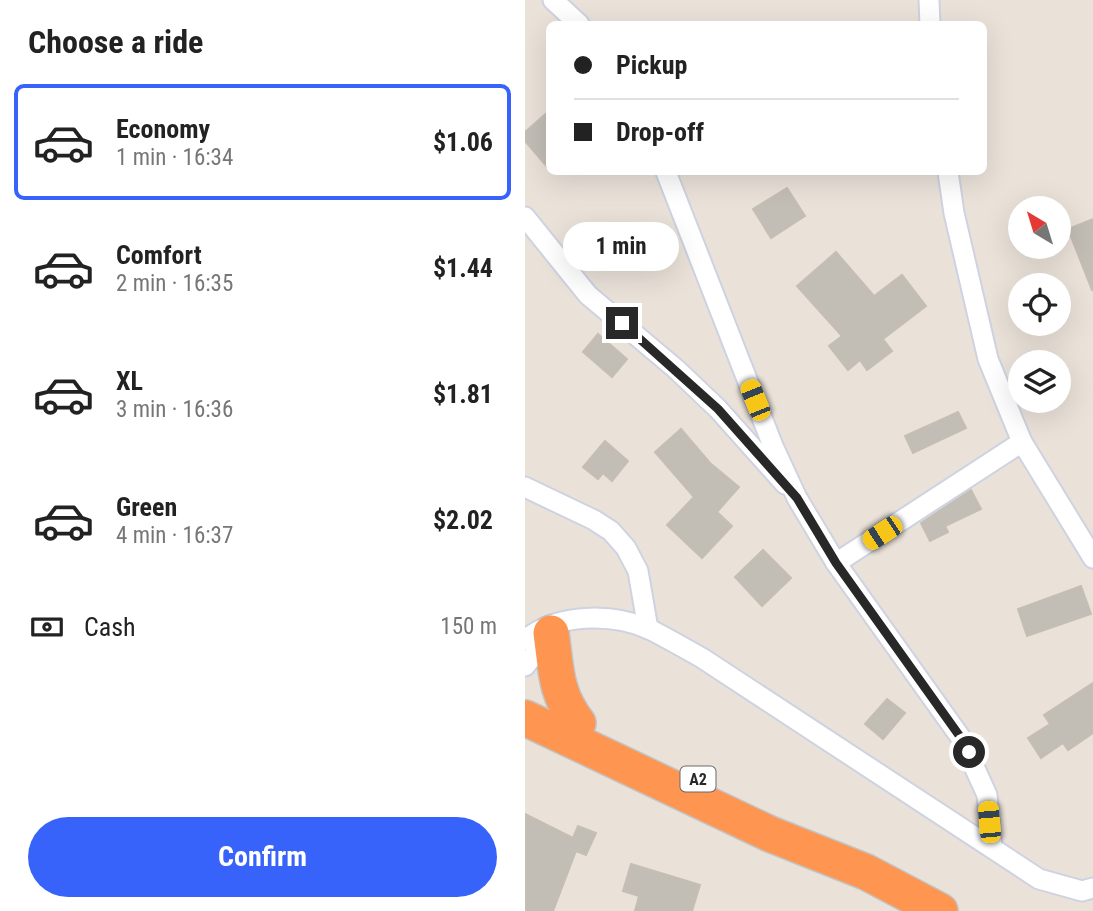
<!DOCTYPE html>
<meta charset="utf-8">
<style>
body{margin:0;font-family:"Roboto Condensed",sans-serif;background:#f6f6f6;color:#222;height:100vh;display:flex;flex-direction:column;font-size:26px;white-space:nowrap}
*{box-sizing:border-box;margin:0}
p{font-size:23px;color:#767676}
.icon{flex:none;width:38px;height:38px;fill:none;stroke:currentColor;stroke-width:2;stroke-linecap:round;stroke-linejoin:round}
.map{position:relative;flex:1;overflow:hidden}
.sheet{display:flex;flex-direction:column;background:#fff;width:525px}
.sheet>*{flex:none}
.top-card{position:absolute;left:21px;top:21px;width:441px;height:154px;border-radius:10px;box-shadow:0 7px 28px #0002;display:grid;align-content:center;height:154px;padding:0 28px;background:#fff}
.needle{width:46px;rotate:322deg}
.tools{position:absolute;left:483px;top:196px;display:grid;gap:14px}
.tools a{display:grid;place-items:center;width:63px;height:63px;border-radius:50%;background:#fff;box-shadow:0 7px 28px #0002;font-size:35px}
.end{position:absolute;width:32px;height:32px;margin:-16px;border:9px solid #282828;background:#fff;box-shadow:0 0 0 4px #fff}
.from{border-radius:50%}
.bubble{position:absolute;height:49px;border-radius:24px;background:#fff;box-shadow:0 7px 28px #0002;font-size:23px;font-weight:700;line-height:49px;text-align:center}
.car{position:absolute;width:21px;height:42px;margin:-21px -10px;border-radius:9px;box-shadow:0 0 5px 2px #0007;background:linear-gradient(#f5c518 24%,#345 0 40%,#f5c518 0 76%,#345 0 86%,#f5c518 0)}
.top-card b{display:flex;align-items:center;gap:24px;height:66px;font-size:26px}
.top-card b+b{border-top:2px solid #e0e0e0}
.top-card i{width:18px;height:18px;background:#222}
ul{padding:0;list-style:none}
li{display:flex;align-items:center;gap:21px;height:116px;margin:0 14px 10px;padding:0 14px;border:4px solid transparent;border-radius:10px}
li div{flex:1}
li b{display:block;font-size:26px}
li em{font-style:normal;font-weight:700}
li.on{border-color:#3763fa}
li>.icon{width:63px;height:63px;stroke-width:1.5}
h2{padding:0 28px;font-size:32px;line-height:84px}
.pay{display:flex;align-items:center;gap:18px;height:77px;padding:0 28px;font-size:26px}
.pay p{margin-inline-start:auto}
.primary-button{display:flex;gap:14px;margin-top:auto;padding:14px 28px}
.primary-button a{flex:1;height:80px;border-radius:42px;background:#3763fa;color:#fff;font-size:28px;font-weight:700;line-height:80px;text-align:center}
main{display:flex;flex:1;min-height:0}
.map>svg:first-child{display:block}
.building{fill:#c2bdb5;stroke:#c5beb3;stroke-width:2}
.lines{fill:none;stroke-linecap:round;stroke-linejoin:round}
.street-casing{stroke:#ced2e1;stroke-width:23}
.highway-casing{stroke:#c3c3c3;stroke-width:38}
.street{stroke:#fff;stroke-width:19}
.highway{stroke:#fe9550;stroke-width:35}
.route{stroke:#282828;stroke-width:9}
.labels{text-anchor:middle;stroke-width:5;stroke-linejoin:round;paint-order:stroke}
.shield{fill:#fff;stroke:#686868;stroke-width:2}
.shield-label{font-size:16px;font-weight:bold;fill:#282828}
</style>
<main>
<section class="sheet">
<h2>Choose a ride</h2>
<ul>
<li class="on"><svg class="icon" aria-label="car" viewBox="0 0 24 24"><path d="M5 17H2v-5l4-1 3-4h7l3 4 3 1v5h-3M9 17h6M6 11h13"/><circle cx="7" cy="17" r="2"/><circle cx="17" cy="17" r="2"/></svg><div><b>Economy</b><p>1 min · 16:34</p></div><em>$1.06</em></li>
<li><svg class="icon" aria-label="car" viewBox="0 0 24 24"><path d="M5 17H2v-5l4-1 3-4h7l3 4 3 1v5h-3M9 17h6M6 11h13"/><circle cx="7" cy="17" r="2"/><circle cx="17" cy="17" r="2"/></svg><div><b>Comfort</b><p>2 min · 16:35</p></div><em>$1.44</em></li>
<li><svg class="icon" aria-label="car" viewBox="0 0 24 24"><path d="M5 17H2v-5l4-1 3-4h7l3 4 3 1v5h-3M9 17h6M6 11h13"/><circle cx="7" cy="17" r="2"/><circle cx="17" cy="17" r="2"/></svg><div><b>XL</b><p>3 min · 16:36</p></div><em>$1.81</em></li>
<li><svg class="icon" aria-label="car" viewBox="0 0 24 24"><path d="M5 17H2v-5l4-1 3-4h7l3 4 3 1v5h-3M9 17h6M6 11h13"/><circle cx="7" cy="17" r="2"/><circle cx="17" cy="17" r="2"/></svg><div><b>Green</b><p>4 min · 16:37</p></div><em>$2.02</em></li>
</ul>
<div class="pay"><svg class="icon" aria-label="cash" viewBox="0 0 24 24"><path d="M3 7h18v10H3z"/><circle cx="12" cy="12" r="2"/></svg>Cash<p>150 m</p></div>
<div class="primary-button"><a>Confirm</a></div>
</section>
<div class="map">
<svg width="568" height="911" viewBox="0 0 568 911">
<rect width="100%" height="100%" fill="#eae2d9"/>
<!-- building -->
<g class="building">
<polygon points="24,111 24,169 0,141 0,132"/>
<polygon points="262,188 280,216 246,238 228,209"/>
<polygon points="568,219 568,289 567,290 543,229"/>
<polygon points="311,252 349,296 377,275 401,306 358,339 367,351 342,370 335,360 323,370 304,346 317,336 272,286"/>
<polygon points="73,334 102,359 87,377 58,352"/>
<polygon points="433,412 441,428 388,453 380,436"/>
<polygon points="156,429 185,463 214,487 192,512 207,526 177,558 142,525 169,497 130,452"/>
<polygon points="80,441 103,461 87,481 78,473 73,479 58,467"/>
<polygon points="446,490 456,509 420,526 423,532 405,541 396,523"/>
<polygon points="238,550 266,578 237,606 210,577"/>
<polygon points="556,586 566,614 502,636 493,609"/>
<polygon points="568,683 568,733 543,750 538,743 516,758 503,738 525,724 519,715"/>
<polygon points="362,699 380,713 358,739 340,724"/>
<polygon points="0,814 48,838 53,826 71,833 61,855 51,851 28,911 0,911"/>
<polygon points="106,864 175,885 167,911 110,911 114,896 98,891"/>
</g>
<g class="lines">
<!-- street casing -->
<g class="street-casing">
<g id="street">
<polyline points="28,0 54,24"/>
<polyline points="404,0 405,24"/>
<polyline points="141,172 248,446 272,498 311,563 436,738 462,795 467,848"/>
<polyline points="423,172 429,213 463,359 497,442 568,558"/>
<polyline points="0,217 63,295 151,369 193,409 260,484"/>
<polyline points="0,487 69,520 86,531 101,548 113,571 123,629"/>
<polyline points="311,563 497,442"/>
<path d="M0,640C32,613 87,613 124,629C142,638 159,648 177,658L514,879L557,891L568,888"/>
<polyline points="0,666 28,631"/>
</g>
</g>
<!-- highway casing -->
<g class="highway-casing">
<g id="highway">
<path d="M26,633C31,668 30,694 53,723"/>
<polyline points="0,718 245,834 341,872 415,911"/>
</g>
</g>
<!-- street -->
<use href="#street" class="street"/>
<!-- highway -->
<use href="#highway" class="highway"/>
</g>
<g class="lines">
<!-- route -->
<polyline class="route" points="97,323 193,409 272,498 311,563 436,738 444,752"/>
</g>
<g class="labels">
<!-- shield labels -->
<rect class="shield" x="155.5" y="766.5" width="35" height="25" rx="5"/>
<g class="shield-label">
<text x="173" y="785">A2</text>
</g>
</g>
</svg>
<div class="tools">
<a><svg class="needle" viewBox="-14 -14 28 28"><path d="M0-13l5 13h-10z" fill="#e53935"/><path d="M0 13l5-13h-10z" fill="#767676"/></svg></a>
<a><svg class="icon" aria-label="locate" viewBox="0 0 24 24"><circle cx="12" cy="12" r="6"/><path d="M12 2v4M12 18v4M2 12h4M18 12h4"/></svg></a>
<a><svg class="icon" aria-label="layers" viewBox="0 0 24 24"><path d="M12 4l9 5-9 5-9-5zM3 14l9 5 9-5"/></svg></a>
</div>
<i class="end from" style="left:444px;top:752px"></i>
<i class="end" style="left:97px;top:323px"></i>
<div class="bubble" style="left:38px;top:222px;width:116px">1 min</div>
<i class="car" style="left:230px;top:400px;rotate:338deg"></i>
<i class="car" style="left:357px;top:533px;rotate:237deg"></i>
<i class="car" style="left:464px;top:822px;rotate:355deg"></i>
<div class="top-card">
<b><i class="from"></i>Pickup</b>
<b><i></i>Drop-off</b>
</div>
</div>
</main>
